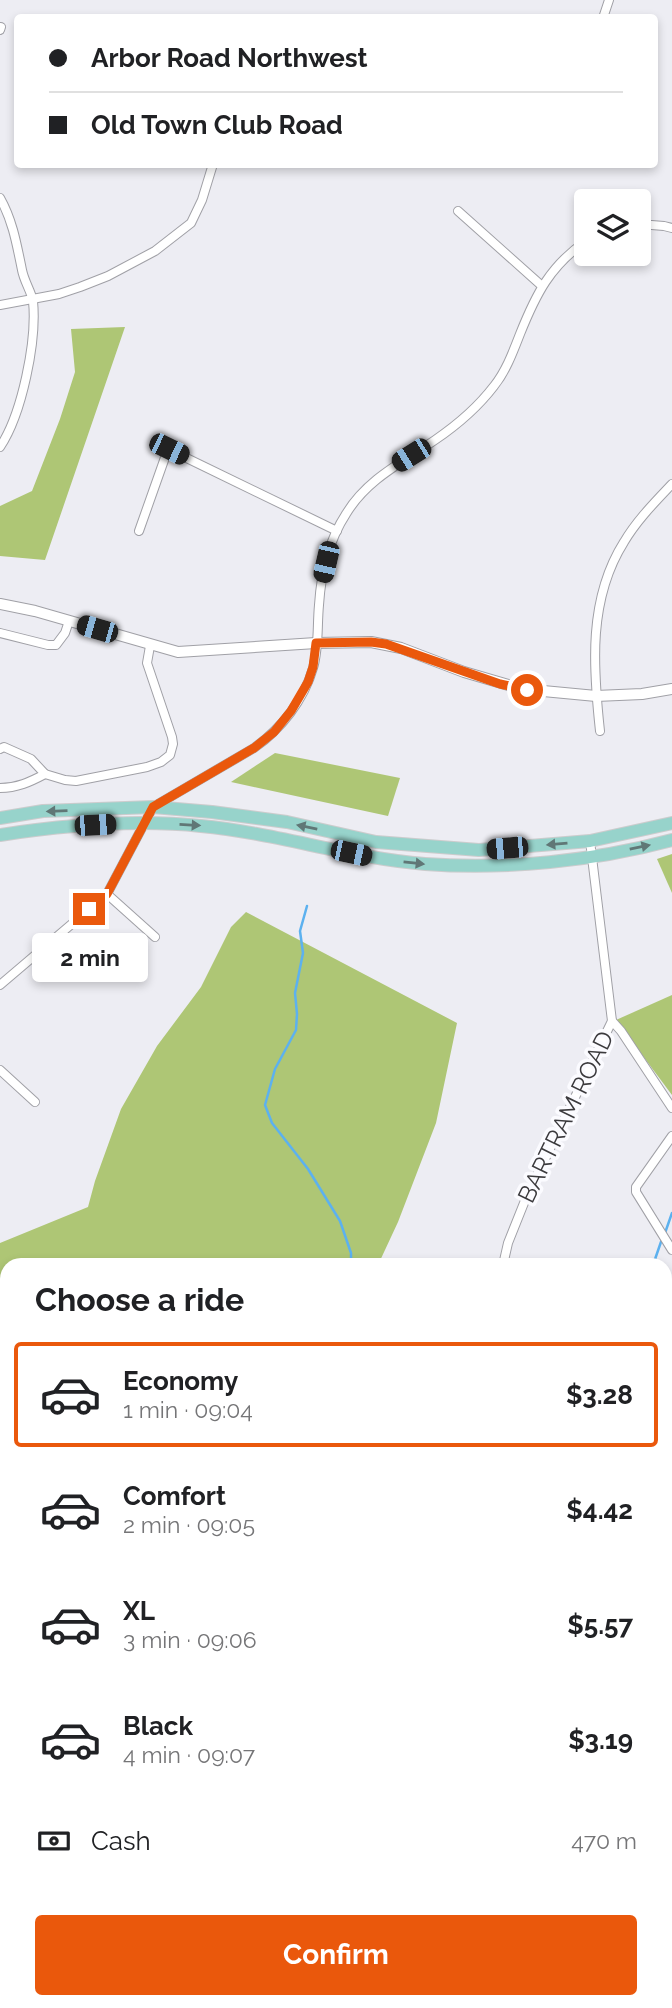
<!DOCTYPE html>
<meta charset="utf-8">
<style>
body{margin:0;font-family:Raleway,sans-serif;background:#f2f2f2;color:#202124;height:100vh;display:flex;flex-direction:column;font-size:26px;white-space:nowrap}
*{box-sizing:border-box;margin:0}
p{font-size:23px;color:#757577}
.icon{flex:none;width:38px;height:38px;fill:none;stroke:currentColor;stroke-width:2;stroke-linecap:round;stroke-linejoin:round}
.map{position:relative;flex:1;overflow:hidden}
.side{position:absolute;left:0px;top:1258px;width:672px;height:751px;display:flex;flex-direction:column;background:#fff;border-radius:21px 21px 0 0;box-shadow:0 4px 10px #0003}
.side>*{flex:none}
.hud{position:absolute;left:14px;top:14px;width:644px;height:154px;border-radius:7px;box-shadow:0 4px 10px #0003;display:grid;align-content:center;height:154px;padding:0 35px;background:#fff}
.buttons{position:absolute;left:574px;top:189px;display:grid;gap:14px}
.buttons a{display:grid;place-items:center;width:77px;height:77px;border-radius:7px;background:#fff;box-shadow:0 4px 10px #0003;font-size:35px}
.end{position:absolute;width:32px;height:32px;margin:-16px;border:9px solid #ea580c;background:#fff;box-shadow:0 0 0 4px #fff}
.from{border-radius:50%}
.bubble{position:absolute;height:49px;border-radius:7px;background:#fff;box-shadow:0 4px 10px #0003;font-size:23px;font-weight:700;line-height:49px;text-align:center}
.car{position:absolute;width:21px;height:42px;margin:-21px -10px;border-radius:9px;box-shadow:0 0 5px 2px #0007;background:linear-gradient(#222 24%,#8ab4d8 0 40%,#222 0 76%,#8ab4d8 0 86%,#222 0)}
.hud b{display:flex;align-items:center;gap:24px;height:66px;font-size:26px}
.hud b+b{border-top:2px solid #e0e0e0}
.hud i{width:18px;height:18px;background:#202124}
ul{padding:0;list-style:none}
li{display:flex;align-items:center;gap:21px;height:105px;margin:0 14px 10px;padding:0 21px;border:4px solid transparent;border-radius:7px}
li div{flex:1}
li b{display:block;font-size:26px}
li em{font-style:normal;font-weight:700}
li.current{border-color:#ea580c}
li>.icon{width:63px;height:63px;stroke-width:1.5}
h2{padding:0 35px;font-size:32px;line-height:84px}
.pay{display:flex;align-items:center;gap:18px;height:77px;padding:0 35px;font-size:26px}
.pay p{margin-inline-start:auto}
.button{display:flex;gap:14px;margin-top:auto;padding:14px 35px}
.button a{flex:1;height:80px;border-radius:7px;background:#ea580c;color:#fff;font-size:28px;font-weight:700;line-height:80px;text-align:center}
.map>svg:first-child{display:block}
.green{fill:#aec675}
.water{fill:#5cb1ef}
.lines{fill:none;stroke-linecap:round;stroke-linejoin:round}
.stream{stroke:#5cb1ef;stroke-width:2.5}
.minor-casing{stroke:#a0a0a6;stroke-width:10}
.tertiary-casing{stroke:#a0a0a6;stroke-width:12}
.primary-casing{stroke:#cccccd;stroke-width:14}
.minor{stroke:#fff;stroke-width:8}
.tertiary{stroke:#fff;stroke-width:10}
.primary{stroke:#97d3cb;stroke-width:12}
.oneway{fill:#607776}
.route{stroke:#ea580c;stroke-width:9}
.labels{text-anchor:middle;stroke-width:7;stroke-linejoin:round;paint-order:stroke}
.street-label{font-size:24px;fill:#3b3a3d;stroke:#fbfbff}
</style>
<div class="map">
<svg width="672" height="2008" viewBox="0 0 672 2008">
<rect width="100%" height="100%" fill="#ededf3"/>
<!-- green -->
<g class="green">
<polygon points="125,327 45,560 0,556 0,506 32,491 60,419 75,372 71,329"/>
<polygon points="275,753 400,778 388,816 231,782"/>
<polygon points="672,854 672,893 657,859"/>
<polygon points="246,912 457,1023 436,1123 398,1222 378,1265 7,1265 7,2002 665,2002 665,1912 672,1916 672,2008 103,2008 95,2005 90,2008 0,2008 0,1243 88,1207 95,1181 121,1109 157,1046 201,987 231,927"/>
<polygon points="672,995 672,1095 616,1020"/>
</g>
<!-- water -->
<polygon class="water" points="515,2002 603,2002 612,2008 532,2008 523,2006"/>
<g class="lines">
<!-- stream -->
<g class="stream">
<polyline points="307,906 300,931 303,953 295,993 297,1014 296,1030 275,1069 265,1105 272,1123 308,1169 340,1221 351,1253 351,1265"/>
<polyline points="665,1233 672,1213"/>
<polyline points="653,1265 662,1239"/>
<polyline points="0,1963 7,1963"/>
</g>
<!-- minor casing -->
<g class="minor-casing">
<g id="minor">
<polyline points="603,18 609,0"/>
<polyline points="0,30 1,27"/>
<path d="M0,198C13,221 17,246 22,270C24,281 31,291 33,301C37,341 22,414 0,447"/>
<polyline points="458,211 542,286"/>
<polyline points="639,224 664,226 672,228"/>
<polyline points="0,305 59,294 80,287 108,276 155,251 191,223 202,200 213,164"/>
<polyline points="139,531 168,449 337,531"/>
<polyline points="0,633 48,645 56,645 65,633 69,621"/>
<path d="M600,731C593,667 588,599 624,542C637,520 655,502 672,484"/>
<path d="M0,749L4,747L31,759L45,774C30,782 17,788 0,788"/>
<polyline points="45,774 65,780 76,781 147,767 161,762 170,755 173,744 172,737 147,663 150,646"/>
<polyline points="107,894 155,937"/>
<path d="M0,985L107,894L153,807L254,748C281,729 304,700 313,668C319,648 317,626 319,605C321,574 329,540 346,514C367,479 403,462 435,440C457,425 478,407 494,386C506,371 513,352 520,334C536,294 550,266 586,241"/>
<polyline points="612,1021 621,1031 672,1108"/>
<polyline points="0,1070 35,1102"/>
<polyline points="672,1136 636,1187 636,1192 672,1250"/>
<polyline points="503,1265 508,1243 526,1198 612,1021 590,841"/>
<polyline points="0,1348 7,1358"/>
<polyline points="665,1673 672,1687"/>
<polyline points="665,1784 672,1781"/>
</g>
</g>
<!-- tertiary casing -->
<g class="tertiary-casing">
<polyline id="tertiary" points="0,604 35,611 178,652 316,643 371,642 401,648 464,672 522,689 596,696 642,694 672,689"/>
</g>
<!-- primary casing -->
<g class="primary-casing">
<g id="primary">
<polyline points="0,818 43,811 153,807 212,812 287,822 376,842 479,850 590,841 672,823"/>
<path d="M0,835C66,825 134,819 201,826C276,833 349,858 425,864C506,870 594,861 672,840"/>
</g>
</g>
<!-- minor -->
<use href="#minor" class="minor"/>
<!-- tertiary -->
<use href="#tertiary" class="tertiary"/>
<!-- primary -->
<use href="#primary" class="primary"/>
</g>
<!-- one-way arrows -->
<defs><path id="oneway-solid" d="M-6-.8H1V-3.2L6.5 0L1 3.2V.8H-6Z" transform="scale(1.75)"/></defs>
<g class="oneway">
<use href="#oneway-solid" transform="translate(57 811) rotate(178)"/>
<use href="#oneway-solid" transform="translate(190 825) rotate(3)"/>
<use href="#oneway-solid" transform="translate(307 827) rotate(-168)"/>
<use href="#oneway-solid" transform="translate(557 844) rotate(175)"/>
<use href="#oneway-solid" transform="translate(640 847) rotate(-12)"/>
<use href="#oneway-solid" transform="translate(414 863) rotate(6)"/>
</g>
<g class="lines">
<!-- route -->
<polyline class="route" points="89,909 107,894 153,807 254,748 274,732 291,711 308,682 313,667 316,643 371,642 386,644 500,684 527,690"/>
</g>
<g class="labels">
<!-- street labels -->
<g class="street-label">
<text transform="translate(566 1117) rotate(-64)" y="8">BARTRAM ROAD</text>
</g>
</g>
</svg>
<div class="buttons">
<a><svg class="icon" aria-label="layers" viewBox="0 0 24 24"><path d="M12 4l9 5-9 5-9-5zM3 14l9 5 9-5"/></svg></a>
</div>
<i class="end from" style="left:527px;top:690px"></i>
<i class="end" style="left:89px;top:909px"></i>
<div class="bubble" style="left:32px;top:933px;width:116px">2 min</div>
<i class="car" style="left:169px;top:449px;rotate:116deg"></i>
<i class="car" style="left:411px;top:455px;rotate:238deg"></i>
<i class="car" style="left:326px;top:562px;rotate:193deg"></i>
<i class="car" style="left:97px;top:629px;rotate:286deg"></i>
<i class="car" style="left:95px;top:825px;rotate:87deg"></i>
<i class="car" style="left:507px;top:848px;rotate:265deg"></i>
<i class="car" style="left:351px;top:853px;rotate:102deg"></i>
<div class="hud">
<b><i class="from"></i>Arbor Road Northwest</b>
<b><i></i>Old Town Club Road</b>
</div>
<section class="side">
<h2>Choose a ride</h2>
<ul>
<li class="current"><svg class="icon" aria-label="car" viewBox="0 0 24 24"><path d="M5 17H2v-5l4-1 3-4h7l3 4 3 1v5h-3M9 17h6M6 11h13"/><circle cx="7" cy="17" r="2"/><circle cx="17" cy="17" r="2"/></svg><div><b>Economy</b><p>1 min · 09:04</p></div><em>$3.28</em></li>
<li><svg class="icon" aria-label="car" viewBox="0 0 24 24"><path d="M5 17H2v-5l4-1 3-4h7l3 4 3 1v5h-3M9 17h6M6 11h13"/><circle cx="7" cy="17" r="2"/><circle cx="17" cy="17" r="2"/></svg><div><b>Comfort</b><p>2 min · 09:05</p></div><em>$4.42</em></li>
<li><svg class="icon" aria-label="car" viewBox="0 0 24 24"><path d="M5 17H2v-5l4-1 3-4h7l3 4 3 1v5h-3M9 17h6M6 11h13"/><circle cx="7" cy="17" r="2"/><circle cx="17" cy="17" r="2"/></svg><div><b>XL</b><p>3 min · 09:06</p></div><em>$5.57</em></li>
<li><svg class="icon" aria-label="car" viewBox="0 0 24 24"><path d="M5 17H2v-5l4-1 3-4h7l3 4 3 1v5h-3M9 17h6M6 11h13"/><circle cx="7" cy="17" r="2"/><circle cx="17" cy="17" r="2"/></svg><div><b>Black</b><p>4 min · 09:07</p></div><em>$3.19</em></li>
</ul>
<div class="pay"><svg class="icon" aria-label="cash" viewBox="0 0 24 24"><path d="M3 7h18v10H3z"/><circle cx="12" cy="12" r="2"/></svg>Cash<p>470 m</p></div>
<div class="button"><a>Confirm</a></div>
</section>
</div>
